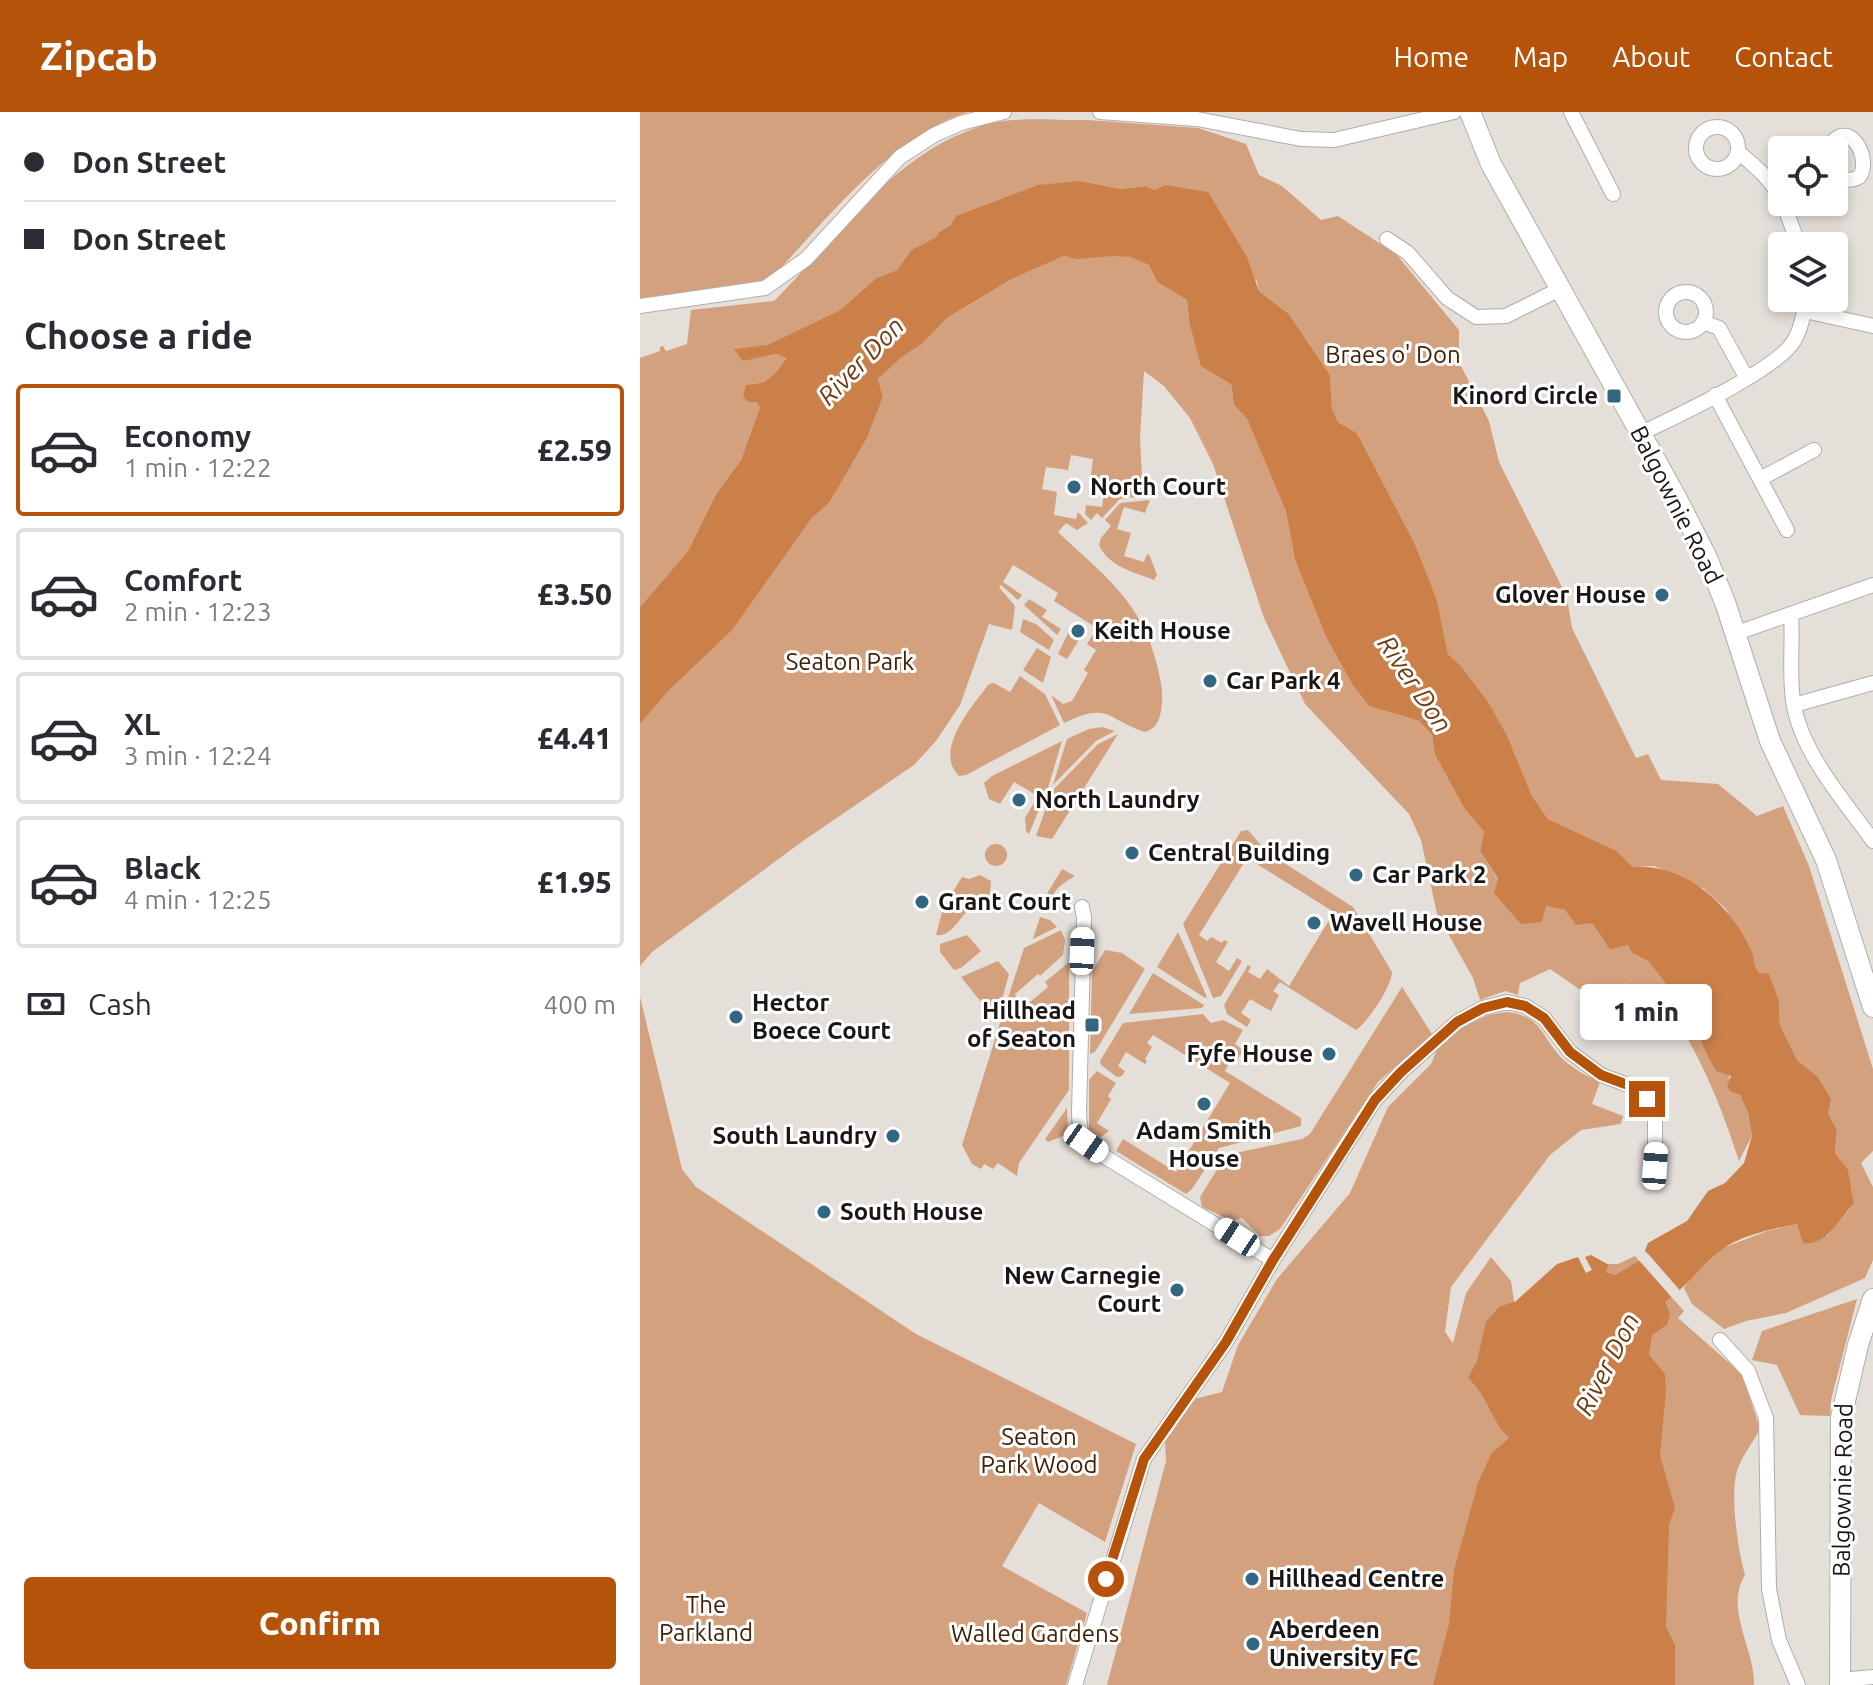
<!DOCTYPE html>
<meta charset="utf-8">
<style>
body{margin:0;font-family:Ubuntu,sans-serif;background:#f2f2f3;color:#2b2b33;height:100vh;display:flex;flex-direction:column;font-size:30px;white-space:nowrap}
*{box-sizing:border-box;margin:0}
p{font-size:26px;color:#7c7c81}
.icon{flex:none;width:44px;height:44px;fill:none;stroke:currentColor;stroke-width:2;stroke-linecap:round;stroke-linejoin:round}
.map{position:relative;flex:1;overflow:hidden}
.details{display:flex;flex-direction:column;background:#fff;width:640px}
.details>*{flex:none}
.guide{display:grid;align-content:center;height:176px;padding:0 24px;background:#fff}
.controls{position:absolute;left:1128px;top:24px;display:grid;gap:16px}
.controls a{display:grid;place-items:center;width:80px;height:80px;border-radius:8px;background:#fff;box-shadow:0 4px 12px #0003;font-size:40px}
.end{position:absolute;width:36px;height:36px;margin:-18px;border:10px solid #b45309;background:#fff;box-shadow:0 0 0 4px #fff}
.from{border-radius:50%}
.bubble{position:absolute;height:56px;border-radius:8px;background:#fff;box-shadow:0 4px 12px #0003;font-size:26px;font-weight:800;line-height:56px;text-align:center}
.car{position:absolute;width:24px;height:48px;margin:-24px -12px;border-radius:10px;box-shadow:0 0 6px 2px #0007;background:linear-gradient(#fff 24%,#345 0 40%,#fff 0 76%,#345 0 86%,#fff 0)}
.guide b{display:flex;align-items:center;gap:28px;height:76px;font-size:30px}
.guide b+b{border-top:2px solid #e1e1e2}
.guide i{width:20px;height:20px;background:#2b2b33}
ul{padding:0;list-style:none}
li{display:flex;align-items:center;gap:24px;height:132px;margin:0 16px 12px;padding:0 8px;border:4px solid #e1e1e2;border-radius:8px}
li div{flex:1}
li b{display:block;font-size:30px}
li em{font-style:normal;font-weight:800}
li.active{border-color:#b45309}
li>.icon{width:72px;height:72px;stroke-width:1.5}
h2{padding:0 24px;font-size:36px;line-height:96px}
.pay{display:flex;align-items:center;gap:20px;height:88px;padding:0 24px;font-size:30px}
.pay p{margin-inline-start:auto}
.primary-button{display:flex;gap:16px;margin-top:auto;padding:16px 24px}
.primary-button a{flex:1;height:92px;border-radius:8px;background:#b45309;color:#fff;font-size:32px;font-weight:800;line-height:92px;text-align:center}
header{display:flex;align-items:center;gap:48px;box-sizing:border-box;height:112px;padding:0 40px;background:#b45309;color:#fff}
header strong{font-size:38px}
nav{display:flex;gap:44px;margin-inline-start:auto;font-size:28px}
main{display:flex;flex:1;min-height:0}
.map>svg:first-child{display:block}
.green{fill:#d4a17e}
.water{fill:#cc8049}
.pier{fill:#e5dfda}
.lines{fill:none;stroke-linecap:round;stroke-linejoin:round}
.street-casing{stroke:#b3ada9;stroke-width:16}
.secondary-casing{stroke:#b3ada9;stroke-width:22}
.street{stroke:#fff;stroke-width:14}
.secondary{stroke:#fff;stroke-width:20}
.route{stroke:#b45309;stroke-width:10}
.poi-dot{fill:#326683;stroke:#fff;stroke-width:3}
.labels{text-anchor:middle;stroke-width:6;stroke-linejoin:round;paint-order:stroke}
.park-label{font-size:24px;fill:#402209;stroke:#fff}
.poi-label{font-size:24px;font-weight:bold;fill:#191615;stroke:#fff;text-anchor:start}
.street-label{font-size:24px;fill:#191615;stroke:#fff}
.water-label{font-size:26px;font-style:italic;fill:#6e3c13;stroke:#fff}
</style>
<header>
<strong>Zipcab</strong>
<nav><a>Home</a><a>Map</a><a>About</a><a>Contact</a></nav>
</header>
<main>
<section class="details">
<div class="guide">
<b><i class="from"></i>Don Street</b>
<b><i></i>Don Street</b>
</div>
<h2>Choose a ride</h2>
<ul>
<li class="active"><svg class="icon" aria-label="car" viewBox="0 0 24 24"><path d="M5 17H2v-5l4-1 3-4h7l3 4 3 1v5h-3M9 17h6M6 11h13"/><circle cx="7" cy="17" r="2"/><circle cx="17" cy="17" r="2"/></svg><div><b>Economy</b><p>1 min · 12:22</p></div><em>£2.59</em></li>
<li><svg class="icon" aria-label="car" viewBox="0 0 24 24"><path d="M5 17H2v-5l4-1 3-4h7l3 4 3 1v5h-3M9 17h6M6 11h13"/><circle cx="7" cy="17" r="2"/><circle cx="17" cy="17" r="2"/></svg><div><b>Comfort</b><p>2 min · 12:23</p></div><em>£3.50</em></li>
<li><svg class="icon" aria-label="car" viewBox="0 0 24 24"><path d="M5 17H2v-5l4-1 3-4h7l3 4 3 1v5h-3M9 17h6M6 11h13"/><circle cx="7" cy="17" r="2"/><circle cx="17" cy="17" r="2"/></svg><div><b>XL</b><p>3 min · 12:24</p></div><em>£4.41</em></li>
<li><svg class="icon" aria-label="car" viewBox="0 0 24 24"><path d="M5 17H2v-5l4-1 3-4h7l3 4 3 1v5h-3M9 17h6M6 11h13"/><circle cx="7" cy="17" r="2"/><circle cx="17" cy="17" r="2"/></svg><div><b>Black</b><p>4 min · 12:25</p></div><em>£1.95</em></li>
</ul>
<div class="pay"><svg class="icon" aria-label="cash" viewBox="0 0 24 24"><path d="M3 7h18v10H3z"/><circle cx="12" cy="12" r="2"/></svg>Cash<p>400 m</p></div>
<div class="primary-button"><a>Confirm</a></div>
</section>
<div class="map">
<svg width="1233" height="1573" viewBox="0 0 1233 1573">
<rect width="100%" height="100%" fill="#e5dfda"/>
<!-- green -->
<g class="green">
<path d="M0,0H328C249,25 182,113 126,172L0,186Z"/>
<path d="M448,8L558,16L606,32L619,63L642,74L681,108L698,104L756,142L819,218V250L849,309L859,350L927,485L932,516L996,646L1008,642L1021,668L1078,672L1117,704L1143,694L1169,754L1233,957V1039L1221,1051L1233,1075V1148L1225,1166L1146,1201L1106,1209L1084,1217L1052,1192L1044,1176L1048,1168L1083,1136L1127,1119L1157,1112L1187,1124L1214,1092L1208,1059L1195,1041L1197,1018L1188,1001L1177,964L1157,948L1140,913L1139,889L1113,854L1086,797L1064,777L1033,762L1014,754L993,755L977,739L908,707L892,684L867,623L849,591L822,555L808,542L797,488L775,432L717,321L698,310L692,296L690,263L649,202L619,179L617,169L515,78L506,74L481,77L441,69L311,113L299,120L296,125L271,138L257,158L236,166L200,198L127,233L95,237L104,248L136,242L146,245L136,264L116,273V290L120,295L101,348L76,382L48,439L0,495V246L20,239V235L23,234L26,239L47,232L51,198L134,189C197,126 250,45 338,15C371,3 414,9 448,8Z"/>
<path d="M424,144C446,149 469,140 491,145C497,146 504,150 509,153L517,170L547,188L549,209L591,272L594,293L607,307L646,400L655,448L686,525L713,574L729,594L779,609L792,623L795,643L824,696L844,720L840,739L858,768L906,794L925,798L952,811L970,838L988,833L992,841L1008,849L1030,877L1040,876C1062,900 1091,947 1091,980L1100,983L1108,1001L1112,1024L1099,1049C1081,993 1057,933 1021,887L1012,892L987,871L969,889L939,877L910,857L880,871L878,883L865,879L840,888L833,866L797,802L781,728L769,702L665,592L624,506L573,352L550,306L524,274L504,259L500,326L503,384L480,387L462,406L457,401L451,408L445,402L446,393L462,395L465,372L450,370L453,347L431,343L428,358L406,355L402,377L417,380L414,403L436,407L438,400L448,411L437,418L426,411L418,420C463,463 502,489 517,553C520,565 523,578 522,590C521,603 519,616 505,620C466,607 469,589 424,611L411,583L423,592L432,589L448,561L444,558L456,538L447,532L457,516L414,489L418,481L373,453L363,470L382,483L378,488L361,473L359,475L375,494L372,518L349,512L320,593L296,629L274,653L163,729L12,840L0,854V612L171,407L190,390L227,326L243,285L238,267L262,245L282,232L307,206L372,167Z"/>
<path d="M510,388L505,401L484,395L477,417L491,421L484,444L504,450L507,442L510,444L517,463L514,468C494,460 469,455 459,433L461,426L471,414L465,408L480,391Z"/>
<polygon points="389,487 407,498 402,505 421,517 417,523 384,493"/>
<polygon points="383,507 396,512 414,528 409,538 380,520"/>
<polygon points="428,521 439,528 427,547 418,542"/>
<polygon points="397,536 411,545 403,571 383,558"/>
<path d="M380,564L405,582L420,613L326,663L319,664C293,639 332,594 349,572L354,571L370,580Z"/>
<polygon points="462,615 475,619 456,629 413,673 427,627 449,617"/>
<polygon points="478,622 412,727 396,724 412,679 458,632"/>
<polygon points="422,629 408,676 389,722 386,719 385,706 398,684 374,670 360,692 349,687 344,671 352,664"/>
<path d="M608,718L627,740L713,795L752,860C752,874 728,910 716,918L640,870L633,879L639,883L631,899L610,887L601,901L611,908L607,915L587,902L584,893L608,853L611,855L608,860L620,867L627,857L649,874L694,800L607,746L559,823L567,829L571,825L582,831L584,828L588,830L576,850L589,859L597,846L602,849L581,884L573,886L543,812L601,719Z"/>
<circle cx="356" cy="743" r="11"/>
<path d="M422,757L435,764C421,773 407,779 415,799L413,801L400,793Z"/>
<path d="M340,763L351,769L350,781L357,786L351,801L327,799C319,808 310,825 296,823L303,796L322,765L329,767Z"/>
<polygon points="400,805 410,808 417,815 393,827"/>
<polygon points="421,818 425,828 423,843 400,864 398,862 375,882 376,885 366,892 384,836"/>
<polygon points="538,820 567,885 565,886 517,855"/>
<polygon points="327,823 341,839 321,856 314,858 300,840 300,832"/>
<polygon points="465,838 482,841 505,857 455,940 450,942 452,860"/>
<polygon points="358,849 369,862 360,895 349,900 321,865"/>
<polygon points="429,850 429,978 379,1051 377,1064 358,1051 353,1057 344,1052 341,1057 332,1052 322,1033 360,911 368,903 371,906 408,875 405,870"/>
<polygon points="513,861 564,893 562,896 489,902"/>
<polygon points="762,875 792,922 738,970 640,1117 629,1124 620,1124 602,1106 592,1109 562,1095 560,1085 586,1043 662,1027 670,1022"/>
<polygon points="0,885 42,1057 56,1075 276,1222 496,1332 465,1430 399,1391 362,1454 447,1501 426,1573 0,1573"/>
<path d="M866,900C899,903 900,920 918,942C928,954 946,964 960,970L952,992L983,1004L981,1012L941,1018L910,1043L811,1175L805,1220L813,1231L826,1181L851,1145L871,1169L875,1196L939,1159L951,1165L957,1152H978L995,1144L1044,1199L1038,1206L1102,1262L1120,1317C1113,1330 1103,1343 1098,1356C1089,1380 1098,1438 1105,1463C1084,1498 1115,1536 1114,1573H467L526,1349L525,1326L554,1287L582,1280L598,1233L637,1167L710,1081L748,995L791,952L798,935L821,916L848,903Z"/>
<polygon points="563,902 571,911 583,908 603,918 595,932 603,938 595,952 590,950 585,959 661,1006 661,1014 579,1036 552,1077 546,1082 476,1039 483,1027 536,1060 590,971 513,923 507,931 512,935 505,947 507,949 505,952 486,940 478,954 485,959 482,964 477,965 461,953 460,949 483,911"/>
<polygon points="457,959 476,971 468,984 471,987 457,1011 469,1019 458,1027 449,1017 449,968"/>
<polygon points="427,996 428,1022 408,1030 405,1027"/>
<polygon points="1217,1187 1191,1288 1190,1304 1160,1303 1137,1253 1112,1248 1122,1219"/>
</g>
<!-- water -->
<path class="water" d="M441,69L481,77L506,74L515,78L525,73L568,80L607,145L619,179L649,202L690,263L692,296L698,310L717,321L775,432L797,488L808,542L822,555L849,591L867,623L892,684L908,707L977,739L993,755C1045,751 1090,792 1111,838C1115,846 1112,853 1119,861L1129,862L1139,889L1140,913L1157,948L1177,964L1191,987L1188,1001L1197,1018L1195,1041L1208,1058L1214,1092C1198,1107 1188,1134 1163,1131L1157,1112C1133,1117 1100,1123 1080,1139C1060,1155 1046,1175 1025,1190L1030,1202L1027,1213L1012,1223L1009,1243L1025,1262L1026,1279L1020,1343L1035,1396L1029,1413L1026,1515L1035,1533V1573H793L809,1512L814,1458L838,1371L851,1342L869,1326C850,1307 848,1284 828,1266L837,1249L846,1210L859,1195L876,1189L917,1152L938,1145L946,1161L952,1158L945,1145L951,1143L969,1153L966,1160L975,1163L1001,1148L1008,1131L1047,1109L1068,1079L1085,1071L1104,1051L1112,1024L1108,1001L1100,983L1091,980L1087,974L1091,964L1076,959C1065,938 1053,920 1059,896L1041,877H1030L1008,849L992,841L988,833L970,838L952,811L936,813L925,798L906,794L902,810L881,812L854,781L858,767L840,739L844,720L824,696L795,643L792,623L779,609L729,594L713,574L686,525L655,448L646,400L607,307L594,293L591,272L561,254L549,209L547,188L517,170L509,153L491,145L472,144L437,147L424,144L372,167L307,206L282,232L262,245L238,267L243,285L227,326L190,390L171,407L92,518L28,579L0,612V495L48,439L76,382L101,348L120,295L116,290H108L103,284L106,273C127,273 136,263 146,246L136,242L103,249L94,237L127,233L200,198L236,166L257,158L271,138L296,125L299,120L311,113L316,104L398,73Z"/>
<!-- pier -->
<polygon class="pier" points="1003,1137 1010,1144 1043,1182 1034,1188 997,1146"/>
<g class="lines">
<!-- street casing -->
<g class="street-casing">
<g id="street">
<polyline points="460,0 557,7 661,27 694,28 814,0"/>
<polyline points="931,0 973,82"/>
<circle cx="1077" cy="36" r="21"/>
<path d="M1187,38C1208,0 1233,48 1219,65C1210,70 1202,68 1194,63"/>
<path d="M1098,40C1114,53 1133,69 1142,89"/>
<polyline points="1143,90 1159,134"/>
<polyline points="747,127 768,141 807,186 836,205 866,204 920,177"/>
<circle cx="1046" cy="200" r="20"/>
<polyline points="0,194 125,176 166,147 260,45 294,23 321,11 364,0"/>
<polyline points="1165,199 1233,214"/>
<polyline points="1063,210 1079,216 1106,265"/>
<polyline points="1075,283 1147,418"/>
<path d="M1000,322C1036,304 1128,262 1151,233C1160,222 1165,200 1165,186"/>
<polyline points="1120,367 1174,338"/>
<path d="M1151,502C1153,531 1149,559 1153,589C1161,641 1203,687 1233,729"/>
<polyline points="1094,522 1233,473"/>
<polyline points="1154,593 1233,571"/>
<path d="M442,795L444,805L439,1000C440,1025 441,1028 462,1043L633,1148"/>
<polyline points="1080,1228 1108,1259 1126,1306 1129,1477 1139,1528 1158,1573"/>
<polyline points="1200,1568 1233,1565"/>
<polyline points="435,1573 504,1347 586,1230 633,1148 704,1036 735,988 761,960 817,910 843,896 867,890 885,894 904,906 930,940 961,963 988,973 1007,987 1015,999 1015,1054"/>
</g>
</g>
<!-- secondary casing -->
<g class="secondary-casing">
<g id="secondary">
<polyline points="830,0 851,52 1036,385 1067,446 1086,493 1130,629 1186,748 1233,895"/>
<polyline points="1200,1573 1201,1306 1218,1233 1233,1187"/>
</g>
</g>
<!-- street -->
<use href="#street" class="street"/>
<!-- secondary -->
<use href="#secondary" class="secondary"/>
</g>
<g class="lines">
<!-- route -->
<polyline class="route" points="466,1467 504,1347 586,1230 633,1148 735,988 761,960 817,910 843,896 867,890 885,894 904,906 930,940 961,963 988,973 1007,987"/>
</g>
<!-- markers -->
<g class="poi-dot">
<rect x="966" y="276" width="16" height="16" rx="4"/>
<circle cx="434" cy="375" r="8"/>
<circle cx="1022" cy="483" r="8"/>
<circle cx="438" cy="519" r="8"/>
<circle cx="570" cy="569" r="8"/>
<circle cx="379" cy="688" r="8"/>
<circle cx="492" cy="741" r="8"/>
<circle cx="716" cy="763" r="8"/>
<circle cx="282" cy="790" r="8"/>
<circle cx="674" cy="811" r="8"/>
<circle cx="96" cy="905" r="8"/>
<rect x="444" y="905" width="16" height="16" rx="4"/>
<circle cx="689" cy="942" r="8"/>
<circle cx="564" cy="992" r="8"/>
<circle cx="253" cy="1024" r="8"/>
<circle cx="184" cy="1100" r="8"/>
<circle cx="537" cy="1178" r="8"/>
<circle cx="612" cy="1467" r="8"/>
<circle cx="613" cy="1532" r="8"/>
</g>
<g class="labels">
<!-- park labels -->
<g class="park-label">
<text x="753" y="251">Braes o' Don</text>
<text x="210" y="558">Seaton Park</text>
<text x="399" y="1333">Seaton<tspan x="399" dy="28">Park Wood</tspan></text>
<text x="66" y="1501">The<tspan x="66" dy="28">Parkland</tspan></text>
<text x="395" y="1530">Walled Gardens</text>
</g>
<!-- poi labels -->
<g class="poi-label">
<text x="958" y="292" text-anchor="end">Kinord Circle</text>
<text x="450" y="383">North Court</text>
<text x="1006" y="491" text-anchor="end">Glover House</text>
<text x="454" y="527">Keith House</text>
<text x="586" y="577">Car Park 4</text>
<text x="395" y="696">North Laundry</text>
<text x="508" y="749">Central Building</text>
<text x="732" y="771">Car Park 2</text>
<text x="298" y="798">Grant Court</text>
<text x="690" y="819">Wavell House</text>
<text x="112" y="899">Hector<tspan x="112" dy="28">Boece Court</tspan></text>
<text x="436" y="907" text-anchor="end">Hillhead<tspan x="436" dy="28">of Seaton</tspan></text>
<text x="673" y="950" text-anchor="end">Fyfe House</text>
<text x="564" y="1027" text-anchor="middle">Adam Smith<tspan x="564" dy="28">House</tspan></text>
<text x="237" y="1032" text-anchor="end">South Laundry</text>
<text x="200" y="1108">South House</text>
<text x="521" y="1172" text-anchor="end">New Carnegie<tspan x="521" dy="28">Court</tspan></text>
<text x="628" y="1475">Hillhead Centre</text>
<text x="629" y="1526">Aberdeen<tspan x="629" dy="28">University FC</tspan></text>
</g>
<!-- street labels -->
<g class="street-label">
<text transform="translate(1036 393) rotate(63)" y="8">Balgownie Road</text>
<text transform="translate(1203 1378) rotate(-89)" y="8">Balgownie Road</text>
</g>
<!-- water labels -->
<g class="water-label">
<text transform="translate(221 249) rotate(-46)" y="9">River Don</text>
<text transform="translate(775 572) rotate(56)" y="9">River Don</text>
<text transform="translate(967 1252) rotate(-63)" y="9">River Don</text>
</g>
</g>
</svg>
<div class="controls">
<a><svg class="icon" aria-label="locate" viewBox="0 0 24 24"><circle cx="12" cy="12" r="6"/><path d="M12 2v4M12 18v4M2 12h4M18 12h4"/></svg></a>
<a><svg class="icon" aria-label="layers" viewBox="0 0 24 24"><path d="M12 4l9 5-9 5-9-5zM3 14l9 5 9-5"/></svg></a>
</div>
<i class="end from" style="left:466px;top:1467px"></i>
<i class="end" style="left:1007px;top:987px"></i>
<div class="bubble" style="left:940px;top:872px;width:132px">1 min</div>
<i class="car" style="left:442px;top:839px;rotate:2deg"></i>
<i class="car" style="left:446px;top:1031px;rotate:125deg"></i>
<i class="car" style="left:1015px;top:1054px;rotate:4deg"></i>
<i class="car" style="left:597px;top:1125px;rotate:303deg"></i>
</div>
</main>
